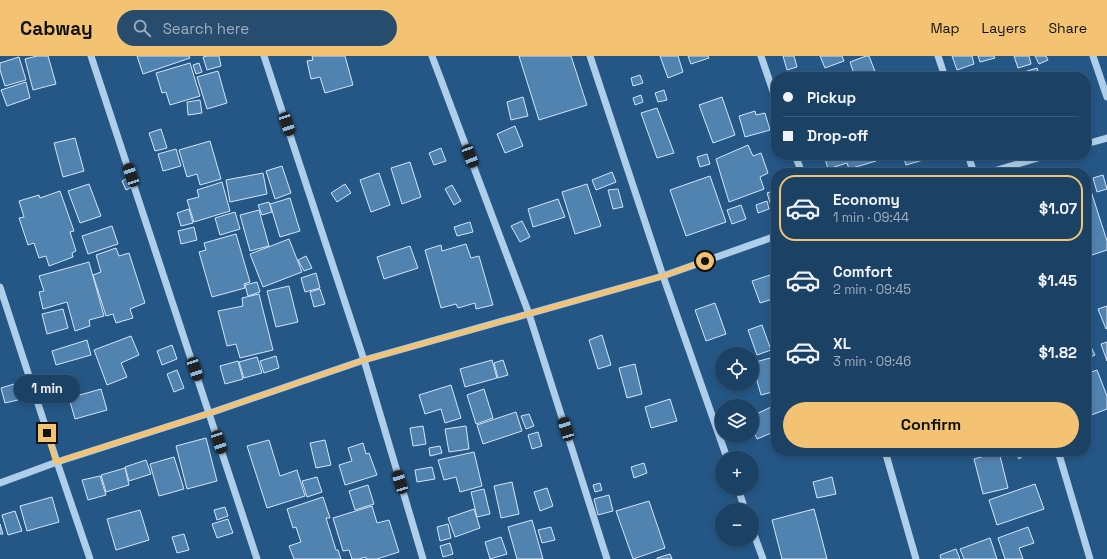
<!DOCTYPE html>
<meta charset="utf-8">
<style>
body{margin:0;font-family:"Space Grotesk",sans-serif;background:#284c6d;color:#f1f3f6;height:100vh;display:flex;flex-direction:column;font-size:15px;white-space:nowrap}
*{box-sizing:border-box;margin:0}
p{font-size:13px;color:#a0afbf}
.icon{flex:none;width:22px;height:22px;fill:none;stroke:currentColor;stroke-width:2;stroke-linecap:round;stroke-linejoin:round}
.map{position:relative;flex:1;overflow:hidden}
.drawer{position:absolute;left:771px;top:112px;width:320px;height:288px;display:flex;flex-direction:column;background:#1b4164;border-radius:16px;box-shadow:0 2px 6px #0003,0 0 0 1px #395a78}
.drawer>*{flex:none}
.hud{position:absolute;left:771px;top:16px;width:320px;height:88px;border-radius:16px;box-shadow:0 2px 6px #0003,0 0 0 1px #395a78;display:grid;align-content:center;height:88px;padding:0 12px;background:#1b4164}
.controls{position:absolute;left:715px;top:291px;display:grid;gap:8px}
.controls a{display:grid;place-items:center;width:44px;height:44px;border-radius:50%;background:#1b4164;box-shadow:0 2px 6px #0003,0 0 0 1px #395a78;font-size:20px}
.end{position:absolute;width:18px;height:18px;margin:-9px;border:5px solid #f3c373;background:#111;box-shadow:0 0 0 2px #111}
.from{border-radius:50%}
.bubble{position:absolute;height:28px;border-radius:14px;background:#1b4164;box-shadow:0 2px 6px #0003,0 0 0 1px #395a78;font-size:13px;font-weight:600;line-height:28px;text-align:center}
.car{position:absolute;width:12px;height:24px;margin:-12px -6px;border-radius:5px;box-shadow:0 0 3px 1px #0007;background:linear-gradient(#222 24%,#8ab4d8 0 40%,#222 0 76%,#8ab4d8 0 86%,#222 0)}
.hud b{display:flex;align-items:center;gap:14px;height:38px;font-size:15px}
.hud b+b{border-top:1px solid #395a78}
.hud i{width:10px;height:10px;background:#f1f3f6}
ul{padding:7px 0 0;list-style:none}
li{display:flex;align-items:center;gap:12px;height:66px;margin:0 8px 6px;padding:0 4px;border:2px solid transparent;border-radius:16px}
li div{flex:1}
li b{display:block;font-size:15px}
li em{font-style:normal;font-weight:600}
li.on{border-color:#f3c373}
li>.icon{width:36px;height:36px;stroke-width:1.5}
.action{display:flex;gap:8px;margin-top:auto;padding:8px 12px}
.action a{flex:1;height:46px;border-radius:24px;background:#f3c373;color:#111;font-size:16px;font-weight:600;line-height:46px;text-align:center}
header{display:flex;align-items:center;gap:24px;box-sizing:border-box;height:56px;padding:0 20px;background:#f3c373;color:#111}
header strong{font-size:19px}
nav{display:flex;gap:22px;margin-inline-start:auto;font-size:14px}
.search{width:280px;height:36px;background:#284c6d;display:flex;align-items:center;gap:10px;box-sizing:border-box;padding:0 14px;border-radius:22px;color:#a0afbf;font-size:15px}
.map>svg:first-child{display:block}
.building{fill:#5183b0;stroke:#d3e6f7}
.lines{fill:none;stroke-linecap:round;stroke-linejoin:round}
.minor{stroke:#afcee9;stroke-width:7}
.route{stroke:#f3c373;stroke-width:5}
</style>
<header>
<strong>Cabway</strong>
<div class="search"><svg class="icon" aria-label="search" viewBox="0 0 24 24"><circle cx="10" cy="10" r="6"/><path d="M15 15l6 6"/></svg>Search here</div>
<nav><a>Map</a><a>Layers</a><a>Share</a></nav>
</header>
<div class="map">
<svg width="1107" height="503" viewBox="0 0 1107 503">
<rect width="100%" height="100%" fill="#245786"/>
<!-- building -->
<g class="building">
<polygon points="37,0 48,0 56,28 33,34 25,3"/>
<polygon points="137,0 189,0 190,2 143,18"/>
<polygon points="207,0 219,0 221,10 207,14 203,1"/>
<polygon points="312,0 345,0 353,29 325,37 320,21 311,23 307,5 313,4"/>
<polygon points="519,0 571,0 587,49 539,64"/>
<polygon points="660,0 678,0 683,16 668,22"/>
<polygon points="688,0 708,0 709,2 691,8"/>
<polygon points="783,0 794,0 797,11 787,14"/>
<polygon points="820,0 842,0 844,5 825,12"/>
<polygon points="866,0 869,0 876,18 868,21 855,21 850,6"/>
<polygon points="952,0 972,0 974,8 957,14"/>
<polygon points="978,0 994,0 995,2 980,6"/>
<polygon points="1014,0 1029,0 1031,8 1018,12"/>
<polygon points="1035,0 1046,0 1048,4 1039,8"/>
<polygon points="19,1 26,24 5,30 0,14 0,7"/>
<polygon points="190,7 200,40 170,49 166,36 162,37 156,17"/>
<polygon points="199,7 202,16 196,18 193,9"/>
<polygon points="1037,12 1040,21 1022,21 1021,17"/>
<polygon points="218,15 227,47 207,53 197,21"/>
<polygon points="640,19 643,27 633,30 631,22"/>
<polygon points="26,26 30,42 7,50 1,34"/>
<polygon points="664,34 667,44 658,46 655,37"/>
<polygon points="641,39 643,46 635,49 633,42"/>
<polygon points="523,41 528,60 511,64 507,46"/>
<polygon points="722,41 735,79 713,87 699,49"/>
<polygon points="200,44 202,57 188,59 187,46"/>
<polygon points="657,52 674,97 657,102 641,57"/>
<polygon points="755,55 756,59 765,57 770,74 745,81 739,60"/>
<polygon points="515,70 523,90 505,97 497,78"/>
<polygon points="161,73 167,92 155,95 149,77"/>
<polygon points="75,82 84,115 63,121 54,87"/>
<polygon points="210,85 221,123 200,129 197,118 187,121 179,94"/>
<polygon points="748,89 753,100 761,97 768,117 760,121 764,133 729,146 716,103"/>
<polygon points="441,92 446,105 434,109 429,97"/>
<polygon points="176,93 181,110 163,115 158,98"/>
<polygon points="707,98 710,108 700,111 697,101"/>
<polygon points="824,99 874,99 876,105 849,113 847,107 828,113"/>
<polygon points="903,99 937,99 937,100 906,109"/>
<polygon points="410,106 421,141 402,148 391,112"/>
<polygon points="282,110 291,137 275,143 266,115"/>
<polygon points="612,116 616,126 596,134 592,124"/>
<polygon points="263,117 267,138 230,146 226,124"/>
<polygon points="379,117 390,149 371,156 360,124"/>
<polygon points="1103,119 1107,133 1097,136 1093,122"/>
<polygon points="710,120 726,166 686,180 670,134"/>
<polygon points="130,121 134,130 126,134 122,125"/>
<polygon points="222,126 230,155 194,166 187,144 199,141 197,134"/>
<polygon points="89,128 101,160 80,167 68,135"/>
<polygon points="345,128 351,137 337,146 331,137"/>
<polygon points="587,128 601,170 575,178 562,136"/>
<polygon points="452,129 461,145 454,149 445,133"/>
<polygon points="618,133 623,151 613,153 608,134"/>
<polygon points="776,134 776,156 773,156 767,137"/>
<polygon points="60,135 74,175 70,176 76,195 72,197 73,201 49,210 46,200 39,202 34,187 28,189 19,162 24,161 19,145 39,139 40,142"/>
<polygon points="1091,135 1107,185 1107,194 1086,201 1086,136"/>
<polygon points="290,142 300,175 280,181 270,148"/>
<polygon points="558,143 565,161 533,171 528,153"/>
<polygon points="767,145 769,153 758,157 756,149"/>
<polygon points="269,146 272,156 262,159 258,149"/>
<polygon points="741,149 746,163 732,168 727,154"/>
<polygon points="189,153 193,167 181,170 177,157"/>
<polygon points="259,154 269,190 250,195 240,159"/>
<polygon points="235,156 240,173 220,179 215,162"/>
<polygon points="522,165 530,181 520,186 511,170"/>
<polygon points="470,166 473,176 457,180 454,171"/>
<polygon points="112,170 118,188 88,198 82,180"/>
<polygon points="194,171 197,184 181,188 178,175"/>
<polygon points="236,178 250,226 244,228 245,232 212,241 199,196 206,194 204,187"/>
<polygon points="289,183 302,216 263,231 250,198"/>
<polygon points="466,188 471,202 479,200 493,249 476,253 475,247 458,252 456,248 441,252 425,194 441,189 442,195"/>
<polygon points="410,190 418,212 384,223 377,201"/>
<polygon points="116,192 119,200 129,197 145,247 130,253 133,262 116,267 113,258 106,260 93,219 101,216 96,199"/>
<polygon points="306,200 312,212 304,215 298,204"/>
<polygon points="89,206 104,260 89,264 90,270 75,275 67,246 43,253 39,236 44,235 39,220"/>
<polygon points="316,217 320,232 305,236 301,222"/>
<polygon points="776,217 776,242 760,247 752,225"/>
<polygon points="257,226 260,236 248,240 245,229"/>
<polygon points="289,230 298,266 276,271 267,235"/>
<polygon points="320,233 325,248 314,251 310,236"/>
<polygon points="259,238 273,294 240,302 236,288 227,290 218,255 243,250 242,242"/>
<polygon points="715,247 726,278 706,285 695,254"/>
<polygon points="1107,250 1107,272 1106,273 1098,253"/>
<polygon points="63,253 68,272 47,278 42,258"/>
<polygon points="1086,258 1090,267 1087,268 1090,278 1086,279"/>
<polygon points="762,269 771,294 757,299 748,274"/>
<polygon points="602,279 611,309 598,313 589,284"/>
<polygon points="131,280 139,299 121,307 127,321 107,329 94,294"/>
<polygon points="87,284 91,299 56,309 52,295"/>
<polygon points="1107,286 1107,305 1101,288"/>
<polygon points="172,289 177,303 162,309 157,295"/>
<polygon points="1090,289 1095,299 1086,303 1086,291"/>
<polygon points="276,300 279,312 264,317 260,305"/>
<polygon points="257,301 262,317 244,322 239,306"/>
<polygon points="770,302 776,326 776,335 761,339 752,307"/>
<polygon points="492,304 497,322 465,331 460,313"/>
<polygon points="503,304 508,319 498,322 494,307"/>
<polygon points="238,305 243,323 225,328 220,310"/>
<polygon points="635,308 642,338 627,342 619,312"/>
<polygon points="177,314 184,332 174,336 167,318"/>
<polygon points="1097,314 1107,340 1107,353 1086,361 1086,318"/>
<polygon points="14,328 18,344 5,347 1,332"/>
<polygon points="451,329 461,362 445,367 441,353 425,358 419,339"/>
<polygon points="101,333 107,354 75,363 69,342"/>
<polygon points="484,333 493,362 476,368 467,339"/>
<polygon points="670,343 677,365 651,372 645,351"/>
<polygon points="771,351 776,361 776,375 757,383 752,372 752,360"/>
<polygon points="516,356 522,375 483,388 477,369"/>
<polygon points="529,358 534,370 526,373 521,360"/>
<polygon points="423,370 426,388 413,390 410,372"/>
<polygon points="466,370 469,393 449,396 445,373"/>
<polygon points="538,376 542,390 532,393 528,379"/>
<polygon points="206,382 217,425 187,433 176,390"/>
<polygon points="269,384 280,420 297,414 305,440 267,452 247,390"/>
<polygon points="325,384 331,409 316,412 310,387"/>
<polygon points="363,387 366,398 369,397 377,419 345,429 339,409 352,405 348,392"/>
<polygon points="440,390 442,397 430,400 429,392"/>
<polygon points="971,395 983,395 973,399"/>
<polygon points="1014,395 1026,395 1027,397 1019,403"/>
<polygon points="474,396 482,430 460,436 456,421 444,424 438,404"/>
<polygon points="999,396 1008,432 983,438 974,403"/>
<polygon points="174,401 184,433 159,440 150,408"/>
<polygon points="146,404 151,418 129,425 125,411"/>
<polygon points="644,407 647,417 634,422 631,411"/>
<polygon points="432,411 435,423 417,426 415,414"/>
<polygon points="125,412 129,429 106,436 101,419"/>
<polygon points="100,420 106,439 88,444 82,424"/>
<polygon points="317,421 322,436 307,441 302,425"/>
<polygon points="832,421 836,438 817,442 813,426"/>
<polygon points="512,426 519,458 501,462 494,430"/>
<polygon points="600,427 602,434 595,436 593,429"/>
<polygon points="1035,428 1044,453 997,469 989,444"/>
<polygon points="368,429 374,448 355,454 349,435"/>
<polygon points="547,432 553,450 540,455 534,436"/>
<polygon points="484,433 490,458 477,461 471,436"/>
<polygon points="609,439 613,455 598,459 594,443"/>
<polygon points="52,441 59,466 27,475 20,450"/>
<polygon points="323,441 330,462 326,462 336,494 338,494 341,503 294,503 289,490 301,486 296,471 293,472 287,453"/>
<polygon points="649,445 665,492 633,503 616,455"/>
<polygon points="372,450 377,467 389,464 399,496 377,503 366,503 366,501 359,503 352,503 349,494 343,495 333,462"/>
<polygon points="225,451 228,460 217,464 214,454"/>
<polygon points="474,453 480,472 455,481 448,462"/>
<polygon points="814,453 827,503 782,503 772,464"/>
<polygon points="140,454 149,484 116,494 107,463"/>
<polygon points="15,455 22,475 8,479 2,459"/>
<polygon points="722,461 722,474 718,462"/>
<polygon points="228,463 233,477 217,482 212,468"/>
<polygon points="532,464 543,503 517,503 508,471"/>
<polygon points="0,468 3,478 0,478"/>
<polygon points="448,468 451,482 440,485 437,471"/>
<polygon points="551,471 555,484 542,487 538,474"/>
<polygon points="1028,471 1034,487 1019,492 1023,503 1005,503 998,482"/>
<polygon points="184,478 189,494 177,497 172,481"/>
<polygon points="501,481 507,498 490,503 485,486"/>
<polygon points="990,482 997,503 964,503 960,493"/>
<polygon points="450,487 453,498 443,501 440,490"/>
<polygon points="956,493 960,503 941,503 940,499"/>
<polygon points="670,498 672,503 657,503 657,502"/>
</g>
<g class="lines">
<!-- minor -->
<g class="minor">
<polyline points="91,0 257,503"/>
<polyline points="264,0 364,304 423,503"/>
<polyline points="432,0 529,258 607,503"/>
<polyline points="590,0 663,220 727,402"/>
<polyline points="761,0 776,44"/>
<polyline points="938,0 945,21"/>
<polyline points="1093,0 1107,41"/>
<polyline points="1086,88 1107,82"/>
<polyline points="795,99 802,117"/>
<polyline points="968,99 974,117"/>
<polyline points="987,117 1048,99"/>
<polyline points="0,231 57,406 90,503"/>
<polyline points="885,395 916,503"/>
<polyline points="1058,395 1090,503"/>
<polyline points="0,427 57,406 210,357 364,304 663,220 776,180"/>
<polyline points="738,432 745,454"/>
<polyline points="752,473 763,503"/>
</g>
</g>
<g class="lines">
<!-- route -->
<polyline class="route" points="47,377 56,406 210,357 364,304 663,220 705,205"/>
</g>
</svg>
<div class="controls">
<a><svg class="icon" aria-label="locate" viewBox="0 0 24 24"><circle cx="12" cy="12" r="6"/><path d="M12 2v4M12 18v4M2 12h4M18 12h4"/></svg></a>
<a><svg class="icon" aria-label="layers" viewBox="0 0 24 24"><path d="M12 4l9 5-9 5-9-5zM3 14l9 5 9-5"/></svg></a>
<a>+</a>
<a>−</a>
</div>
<i class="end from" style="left:705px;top:205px"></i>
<i class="end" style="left:47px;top:377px"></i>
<div class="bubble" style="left:14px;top:319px;width:66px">1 min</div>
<i class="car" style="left:287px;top:68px;rotate:161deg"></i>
<i class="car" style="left:470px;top:100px;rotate:159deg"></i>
<i class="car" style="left:131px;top:119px;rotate:341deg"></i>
<i class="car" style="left:195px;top:313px;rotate:161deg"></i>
<i class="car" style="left:566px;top:373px;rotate:343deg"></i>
<i class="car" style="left:219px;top:386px;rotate:162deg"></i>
<i class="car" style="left:400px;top:426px;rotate:343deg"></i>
<div class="hud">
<b><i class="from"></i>Pickup</b>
<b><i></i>Drop-off</b>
</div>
<section class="drawer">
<ul>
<li class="on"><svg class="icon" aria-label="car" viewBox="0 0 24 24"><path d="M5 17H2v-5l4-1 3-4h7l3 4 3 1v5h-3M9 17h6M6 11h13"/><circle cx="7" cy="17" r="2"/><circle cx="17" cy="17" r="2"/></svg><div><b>Economy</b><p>1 min · 09:44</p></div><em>$1.07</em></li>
<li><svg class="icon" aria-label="car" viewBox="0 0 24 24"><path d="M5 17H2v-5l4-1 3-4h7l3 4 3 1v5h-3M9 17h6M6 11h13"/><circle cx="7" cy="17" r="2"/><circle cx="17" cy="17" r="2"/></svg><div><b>Comfort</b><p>2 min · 09:45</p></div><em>$1.45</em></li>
<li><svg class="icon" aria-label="car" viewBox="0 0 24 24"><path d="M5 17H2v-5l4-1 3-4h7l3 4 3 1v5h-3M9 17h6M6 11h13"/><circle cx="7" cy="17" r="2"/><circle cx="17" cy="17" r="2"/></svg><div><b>XL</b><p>3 min · 09:46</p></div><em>$1.82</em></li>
</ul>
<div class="action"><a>Confirm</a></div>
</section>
</div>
